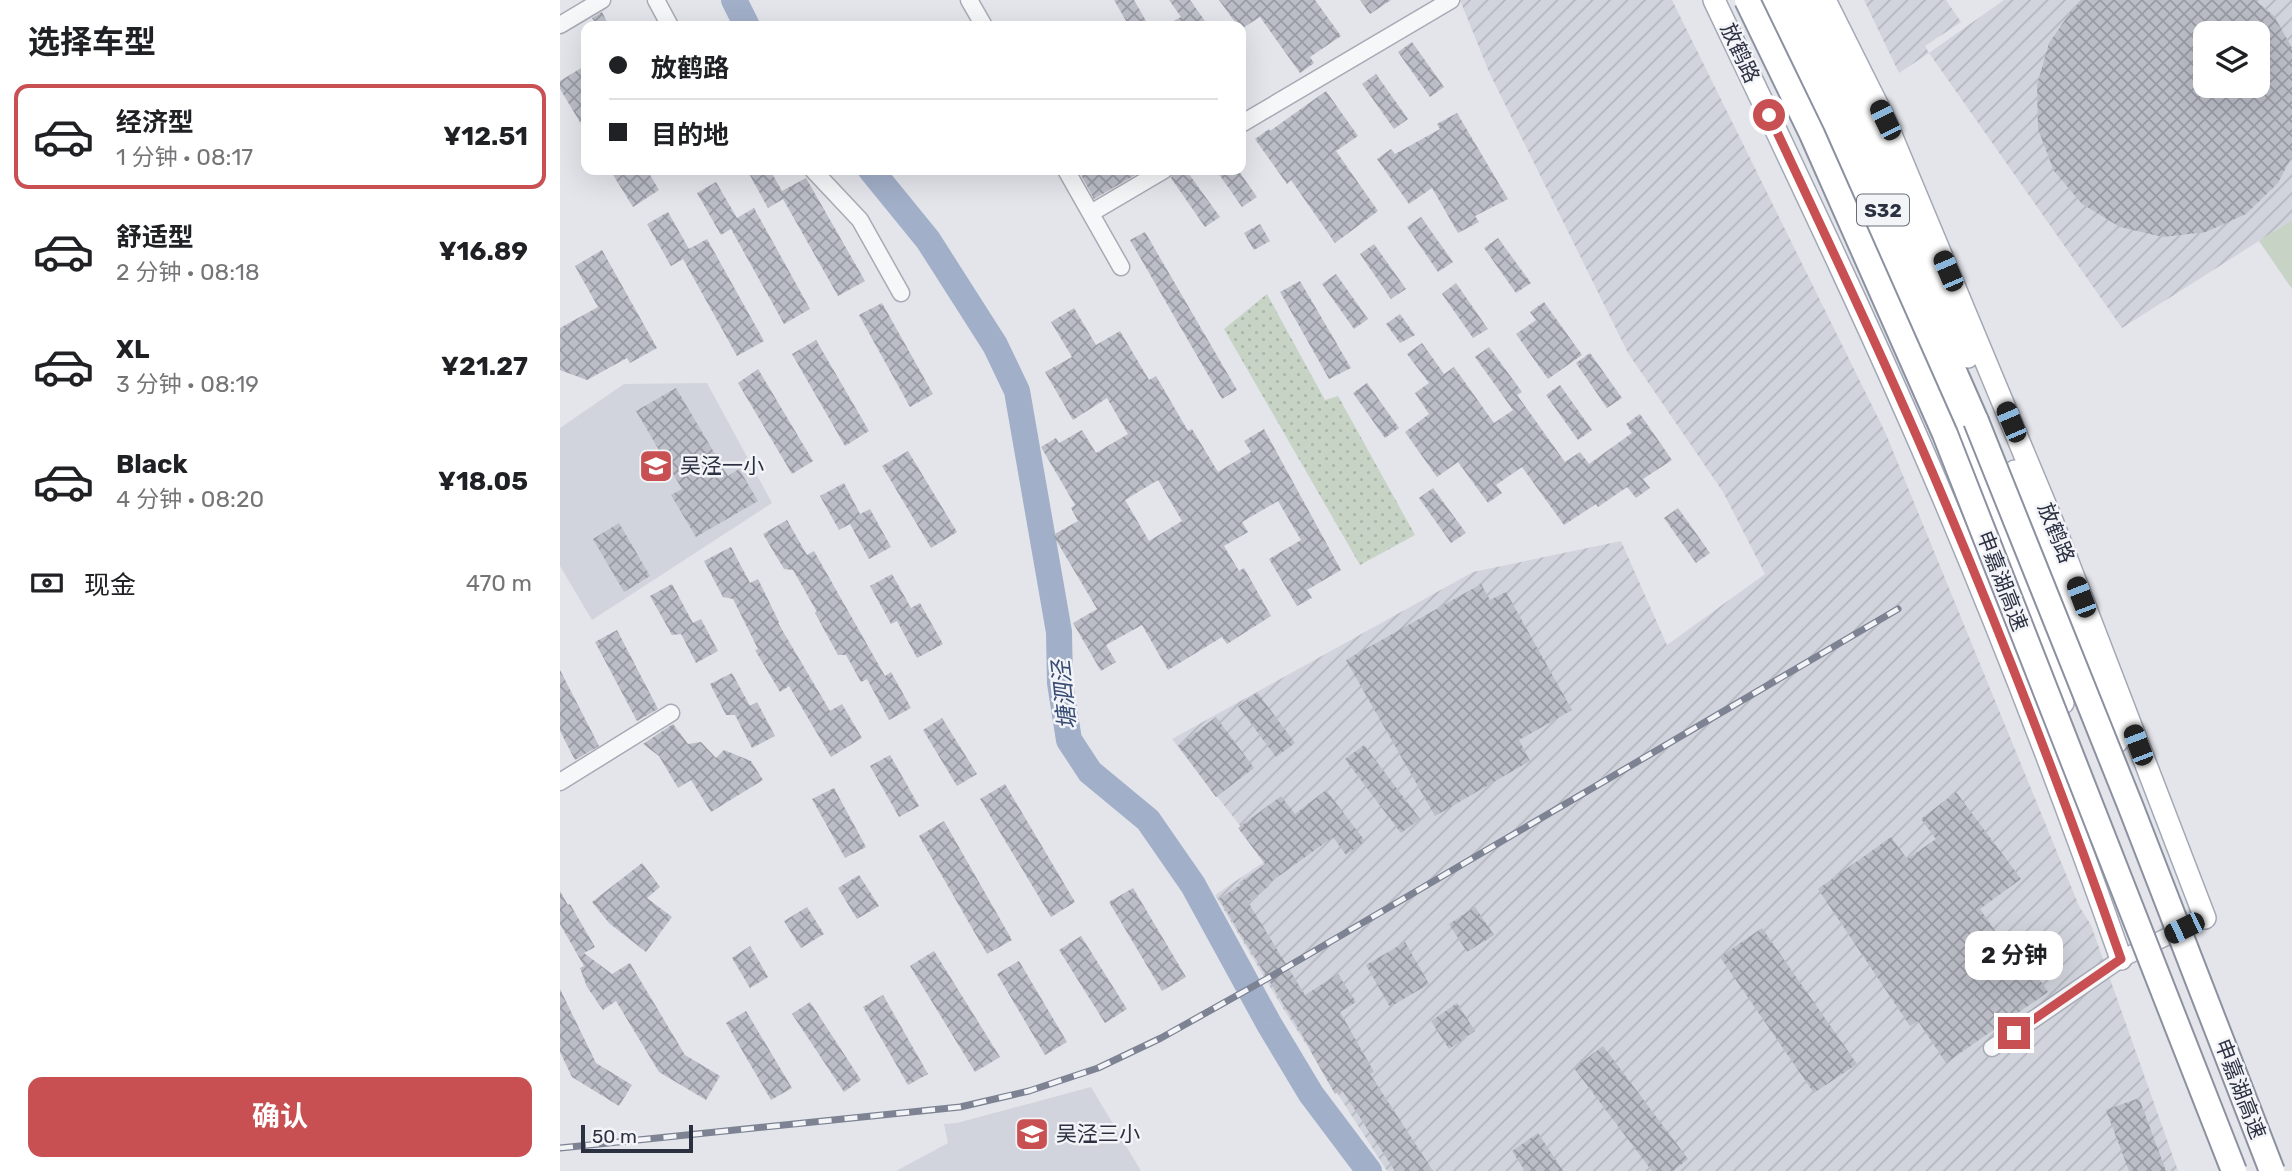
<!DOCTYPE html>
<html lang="zh">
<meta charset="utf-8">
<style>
body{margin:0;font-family:Rubik,"Noto Sans SC",sans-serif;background:#f2f2f2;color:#202124;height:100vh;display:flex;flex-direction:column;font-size:26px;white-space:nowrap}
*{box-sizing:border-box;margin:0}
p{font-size:23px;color:#757577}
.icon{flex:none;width:38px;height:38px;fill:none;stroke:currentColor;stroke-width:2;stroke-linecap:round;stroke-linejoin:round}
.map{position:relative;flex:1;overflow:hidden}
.panel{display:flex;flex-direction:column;background:#fff;width:560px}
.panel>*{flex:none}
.guide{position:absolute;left:21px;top:21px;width:665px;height:154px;border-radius:14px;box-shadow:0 7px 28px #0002;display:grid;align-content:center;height:154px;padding:0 28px;background:#fff}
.controls{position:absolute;left:1633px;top:21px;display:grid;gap:14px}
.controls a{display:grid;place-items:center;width:77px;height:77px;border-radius:14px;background:#fff;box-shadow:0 7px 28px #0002;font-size:35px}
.scale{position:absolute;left:21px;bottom:18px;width:112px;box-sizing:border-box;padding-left:7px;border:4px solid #2c3142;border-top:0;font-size:19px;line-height:24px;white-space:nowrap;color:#2c3142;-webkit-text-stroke:5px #f3f4f8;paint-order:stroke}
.end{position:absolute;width:32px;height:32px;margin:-16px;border:9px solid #c85053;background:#fff;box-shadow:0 0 0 4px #fff}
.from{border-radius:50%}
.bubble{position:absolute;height:49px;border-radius:14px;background:#fff;box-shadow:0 7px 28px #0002;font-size:23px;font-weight:700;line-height:49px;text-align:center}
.car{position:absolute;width:21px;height:42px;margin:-21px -10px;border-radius:9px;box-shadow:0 0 5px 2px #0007;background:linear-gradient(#222 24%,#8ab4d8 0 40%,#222 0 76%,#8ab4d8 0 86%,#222 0)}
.guide b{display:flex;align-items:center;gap:24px;height:66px;font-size:26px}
.guide b+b{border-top:2px solid #e0e0e0}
.guide i{width:18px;height:18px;background:#202124}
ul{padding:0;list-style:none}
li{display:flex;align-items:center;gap:21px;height:105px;margin:0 14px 10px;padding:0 14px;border:4px solid transparent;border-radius:14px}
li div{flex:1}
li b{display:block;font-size:26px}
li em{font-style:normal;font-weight:700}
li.active{border-color:#c85053}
li>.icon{width:63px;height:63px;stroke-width:1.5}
h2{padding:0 28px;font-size:32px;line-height:84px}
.pay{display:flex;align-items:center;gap:18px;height:77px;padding:0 28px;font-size:26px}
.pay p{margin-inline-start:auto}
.cta{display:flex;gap:14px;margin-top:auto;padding:14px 28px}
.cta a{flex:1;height:80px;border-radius:14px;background:#c85053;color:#fff;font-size:28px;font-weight:700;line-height:80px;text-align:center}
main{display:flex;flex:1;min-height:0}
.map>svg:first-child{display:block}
.built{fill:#d1d4dc}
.industrial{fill:url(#industrial-furrows);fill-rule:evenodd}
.green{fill:#c7d4c5}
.garden{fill:url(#garden-dots)}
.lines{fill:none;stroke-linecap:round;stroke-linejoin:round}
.river{stroke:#a1afc8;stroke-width:26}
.building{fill:url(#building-cross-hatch);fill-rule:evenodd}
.minor-casing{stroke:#a8abb5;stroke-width:19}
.major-casing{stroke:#a3a8b6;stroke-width:24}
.highway-casing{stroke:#8b91a0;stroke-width:28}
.minor{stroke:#f6f7f9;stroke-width:16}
.major{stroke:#fff;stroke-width:21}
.highway{stroke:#fff;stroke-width:24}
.rail-casing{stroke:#7d8393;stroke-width:7}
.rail{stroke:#f3f4f8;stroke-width:4.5;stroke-dasharray:13;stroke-linecap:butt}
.highway-bridge-casing{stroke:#8b91a0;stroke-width:28;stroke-linecap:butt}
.highway-bridge{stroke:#fff;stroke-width:24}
.route{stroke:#c85053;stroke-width:9}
.labels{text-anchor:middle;stroke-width:5;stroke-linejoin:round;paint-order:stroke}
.shield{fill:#f3f4f8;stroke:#686c79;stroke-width:2}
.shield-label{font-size:19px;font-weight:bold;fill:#2c3142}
.street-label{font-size:21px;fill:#2c3142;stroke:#f3f4f8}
.poi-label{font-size:21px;fill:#2c3142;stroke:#f3f4f8;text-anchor:start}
.water-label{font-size:23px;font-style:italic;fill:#384b74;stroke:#f3f4f8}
</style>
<main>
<section class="panel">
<h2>选择车型</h2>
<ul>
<li class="active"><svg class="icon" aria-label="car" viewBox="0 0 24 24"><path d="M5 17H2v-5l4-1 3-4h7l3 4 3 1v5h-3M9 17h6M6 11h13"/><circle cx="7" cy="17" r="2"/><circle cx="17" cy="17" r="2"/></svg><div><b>经济型</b><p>1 分钟 · 08:17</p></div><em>¥12.51</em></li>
<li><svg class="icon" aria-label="car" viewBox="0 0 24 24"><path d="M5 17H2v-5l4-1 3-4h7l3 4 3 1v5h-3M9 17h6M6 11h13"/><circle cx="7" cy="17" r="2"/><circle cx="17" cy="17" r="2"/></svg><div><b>舒适型</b><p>2 分钟 · 08:18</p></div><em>¥16.89</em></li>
<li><svg class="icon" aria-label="car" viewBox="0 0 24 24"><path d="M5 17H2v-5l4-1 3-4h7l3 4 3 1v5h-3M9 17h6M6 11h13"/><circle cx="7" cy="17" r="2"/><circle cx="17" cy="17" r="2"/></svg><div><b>XL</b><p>3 分钟 · 08:19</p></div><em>¥21.27</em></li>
<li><svg class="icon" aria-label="car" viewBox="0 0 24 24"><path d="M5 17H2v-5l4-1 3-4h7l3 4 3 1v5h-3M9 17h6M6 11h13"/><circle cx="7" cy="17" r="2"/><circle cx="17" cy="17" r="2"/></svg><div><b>Black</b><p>4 分钟 · 08:20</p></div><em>¥18.05</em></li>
</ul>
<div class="pay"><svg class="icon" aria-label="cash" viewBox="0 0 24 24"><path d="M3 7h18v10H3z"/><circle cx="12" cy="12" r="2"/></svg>现金<p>470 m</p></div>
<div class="cta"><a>确认</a></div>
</section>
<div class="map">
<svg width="1732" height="1171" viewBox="0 0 1732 1171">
<defs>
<pattern id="industrial-furrows" width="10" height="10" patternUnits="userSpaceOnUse" patternTransform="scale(1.75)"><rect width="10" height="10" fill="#d1d4dc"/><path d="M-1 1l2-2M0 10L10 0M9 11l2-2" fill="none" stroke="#b4b6be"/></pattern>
<pattern id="garden-dots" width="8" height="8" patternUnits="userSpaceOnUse" patternTransform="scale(1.75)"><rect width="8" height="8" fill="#c7d4c5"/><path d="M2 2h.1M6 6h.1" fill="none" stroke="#abb6aa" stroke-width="1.8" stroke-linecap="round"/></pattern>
<pattern id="building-cross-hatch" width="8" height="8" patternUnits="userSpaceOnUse" patternTransform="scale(1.75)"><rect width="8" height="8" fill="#bbbec7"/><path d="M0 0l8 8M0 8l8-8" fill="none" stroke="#989ba3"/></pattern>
</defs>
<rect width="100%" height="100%" fill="#e3e5eb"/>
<!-- built -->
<g class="built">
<polygon points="147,383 212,503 32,620 0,566 0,428 64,384"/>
<polygon points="531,1087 581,1171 336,1171 388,1143 384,1124 397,1123"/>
</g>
<!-- industrial -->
<g class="industrial">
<polygon points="900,0 1112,0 1326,434 1519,906 1531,925 1618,1171 827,1171 724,1010 655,895 707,860 612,739 913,572 1061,541 1107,645 1205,574 1163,492 1068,353 929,72"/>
<path d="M1304,0H1386L1401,22L1365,46L1369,53L1444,0H1732V220L1562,328L1369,53L1339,73ZM1645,33H1698V86H1645Z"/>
</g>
<!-- green -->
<polygon class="green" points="1732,220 1732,289 1699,241"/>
<!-- garden -->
<polygon class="garden" points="707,294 765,400 778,396 855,535 800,565 664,329"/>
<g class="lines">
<!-- river -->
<g class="river">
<polyline points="174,0 187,26"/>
<polyline points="311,170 368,240 435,345 457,391 499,632 500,683 509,740 530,772 588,820 633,885 709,1024 751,1094 809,1171"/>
</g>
</g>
<!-- building -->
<g class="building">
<polygon points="554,0 574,0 589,26 569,26"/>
<polygon points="609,0 630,0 645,21 638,26 604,26 621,17"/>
<polygon points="659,0 755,0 781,36 750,57 754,63 740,73 700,17 681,29 681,26 678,26"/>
<polygon points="800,0 831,0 810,14"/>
<path d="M1524,0H1695L1714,16L1732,48V156L1718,183L1686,214L1646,232L1603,237L1560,227L1522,204L1494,171L1478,129L1477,85L1489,43L1514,7ZM1645,33H1698V86H1645Z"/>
<polygon points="42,12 49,26 37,26 32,18"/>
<polygon points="852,42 884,87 870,97 838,52"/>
<polygon points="26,65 26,132 0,89 0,81"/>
<polygon points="816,74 848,119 834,129 802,84"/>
<polygon points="766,91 798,136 776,151 818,211 775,243 731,180 727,184 695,139 709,129 710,131"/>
<polygon points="897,113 948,199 915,216 919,222 898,233 872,188 849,204 817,159 831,149 835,154 880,129 877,124"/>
<polygon points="50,170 87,170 99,190 73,207"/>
<polygon points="187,170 210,170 222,191 246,178 305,281 278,296 223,199 208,208"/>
<polygon points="530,170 584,170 534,199 521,175"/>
<polygon points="614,170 626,170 660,217 645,227 611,178"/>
<polygon points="656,170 678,170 697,197 682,207"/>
<polygon points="156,182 177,218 194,208 250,309 224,324 171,229 161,235 137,193"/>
<polygon points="108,212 129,249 147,239 204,341 177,356 123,259 111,266 87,224"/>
<polygon points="861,217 893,262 878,272 847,227"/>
<polygon points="700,224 710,241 694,250 684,233"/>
<polygon points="585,232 677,390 662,399 570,240"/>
<polygon points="938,238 971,283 956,293 924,248"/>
<polygon points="814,244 846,289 831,299 800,254"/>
<polygon points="42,250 97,348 70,363 67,358 27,380 0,370 0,328 38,307 15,266"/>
<polygon points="776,274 808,319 794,329 762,284"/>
<polygon points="740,281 791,368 769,379 720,292"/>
<polygon points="896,283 928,329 913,338 882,294"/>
<polygon points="984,302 1022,355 988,379 956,334 976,320 970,312"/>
<polygon points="322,303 373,394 350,407 299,315"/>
<path d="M514,308L536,345L560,331L589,380L596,376L628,431L632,429L658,472L691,452L684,441L704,429L781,570L747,590L752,598L737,606L709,559L741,540L718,501L682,522L688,532L664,546L679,571L684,568L711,616L667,644L662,637L608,670L582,625L546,645L556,662L541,671L513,623L537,609L493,535L518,521L511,508L515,505L481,447L496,438L499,443L522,430L536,453L568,434L547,398L513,420L485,372L512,357L491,322ZM598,480L622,521L589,541L565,500Z"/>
<polygon points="840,314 855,335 840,343 826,324"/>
<polygon points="256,340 309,431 285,446 232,354"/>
<polygon points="862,343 884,374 894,367 934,423 953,410 915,357 929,347 962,392 957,395 1005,462 1020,452 1029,464 1072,433 1066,424 1080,414 1112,460 1083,479 1090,488 1076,498 1067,487 1038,507 1036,504 1004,525 962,467 936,485 942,493 928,503 898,462 877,477 845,432 869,414 855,393 869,383 847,354"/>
<polygon points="1030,353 1062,398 1047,408 1016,363"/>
<polygon points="198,369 253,461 232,474 178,383"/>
<polygon points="807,383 839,428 825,438 793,393"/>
<polygon points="1000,385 1032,430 1018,440 986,395"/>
<polygon points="116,388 168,476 179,469 198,501 136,537 111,495 122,489 76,411"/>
<polygon points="348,451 397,532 371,548 322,466"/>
<polygon points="284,483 300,514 310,509 331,547 309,559 290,524 279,530 260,496"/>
<polygon points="873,488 906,533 891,543 859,498"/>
<polygon points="1118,508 1150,553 1136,563 1104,518"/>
<polygon points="227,520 247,555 254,551 325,676 331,672 351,708 329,720 307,679 301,682 286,655 278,655 255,613 257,612 233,570 224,569 203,534"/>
<polygon points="59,523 90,576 64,592 33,539"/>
<polygon points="171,547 190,583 198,579 219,622 218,623 270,711 282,704 302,738 271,757 229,686 220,692 195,650 198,649 173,599 163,597 144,561"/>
<polygon points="332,574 351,608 360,603 383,644 357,658 337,621 331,624 310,586"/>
<polygon points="112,584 133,623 141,619 158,651 136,663 121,634 112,635 90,596"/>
<polygon points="921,584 930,600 946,592 1012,710 959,740 970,761 875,816 786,660"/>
<polygon points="57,630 98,709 77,721 35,642"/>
<polygon points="0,670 39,746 15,760 0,731"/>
<polygon points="172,673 190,706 197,702 215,736 192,748 175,715 166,715 150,684"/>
<polygon points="697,692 735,743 716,757 678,706"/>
<polygon points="656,717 694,768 656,797 618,746"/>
<polygon points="382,718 417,774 397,786 363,730"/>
<polygon points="113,724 128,744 141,742 156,758 164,750 191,761 203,780 151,812 131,780 118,788 99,756 83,744"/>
<polygon points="804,745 860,819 841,833 785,759"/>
<polygon points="330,755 359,806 339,817 310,766"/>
<polygon points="445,784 515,902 491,917 420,799"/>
<polygon points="274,788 306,847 285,858 252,799"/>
<polygon points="766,790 805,841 786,855 773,837 708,884 709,886 688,902 745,995 778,974 796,1002 780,1012 814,1072 810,1074 873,1171 835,1171 782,1090 775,1094 751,1052 752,1051 659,899 680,885 679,883 705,864 678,828 721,796 735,814"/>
<polygon points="1396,792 1461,879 1420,909 1455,960 1463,955 1488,992 1386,1063 1358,1021 1350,1026 1258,889 1331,837 1347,859 1376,839 1361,819"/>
<polygon points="384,821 452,940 427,954 359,836"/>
<polygon points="82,863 100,887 87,898 112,917 86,952 49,923 32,902"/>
<polygon points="299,875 319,906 297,919 278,888"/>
<polygon points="573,888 626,977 602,991 549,902"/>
<polygon points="0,891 8,905 10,904 35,947 24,953 52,974 70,963 125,1055 160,1076 146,1100 99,1072 56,1001 43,1010 27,987 20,968 24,966 0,924"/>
<polygon points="247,907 264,934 241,948 224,921"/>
<polygon points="915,907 934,935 907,952 889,924"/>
<polygon points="1202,928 1297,1064 1254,1093 1160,957"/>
<polygon points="521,936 567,1009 545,1023 499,950"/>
<polygon points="845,942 869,984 830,1007 806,965"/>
<polygon points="190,946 208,977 190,988 172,958"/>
<polygon points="374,951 440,1057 415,1072 350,966"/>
<polygon points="459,961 507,1042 485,1055 437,974"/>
<polygon points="0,989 36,1063 72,1085 59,1106 12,1077 0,1052"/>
<polygon points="323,995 368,1074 348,1085 303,1007"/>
<polygon points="250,1002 301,1080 284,1092 232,1014"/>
<polygon points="897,1003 915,1031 889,1049 871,1021"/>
<polygon points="186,1011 232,1088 211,1100 166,1023"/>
<polygon points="1043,1046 1128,1159 1113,1171 1092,1171 1014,1068"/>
<polygon points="1579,1098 1606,1171 1569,1171 1546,1110"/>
<polygon points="978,1133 1003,1171 965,1171 952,1151"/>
</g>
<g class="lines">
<!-- minor casing -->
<g class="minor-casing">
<g id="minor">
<polyline points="96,0 110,26"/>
<polyline points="409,0 424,26"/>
<polyline points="0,25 42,0"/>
<polyline points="681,124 891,0"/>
<polyline points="253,170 300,220 341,293"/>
<polyline points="506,170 561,267"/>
<polyline points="531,213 604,170"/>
<polyline points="0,782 111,713"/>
<polyline points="1432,1048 1561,959 1645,918"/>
</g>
</g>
<!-- major casing -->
<g class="major-casing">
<g id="major">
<path d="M1154,0C1232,164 1311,328 1382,495C1447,648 1506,803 1561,959"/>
<polyline points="1204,0 1294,185 1398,433 1503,703"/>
<polyline points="1245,0 1306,126 1408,357"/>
<polyline points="1265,0 1325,120 1493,523 1645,918"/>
<polyline points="1455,471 1479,528 1557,742"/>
</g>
</g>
<!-- highway casing -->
<g class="highway-casing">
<polyline id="highway" points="1225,0 1283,119 1416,421"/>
</g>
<!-- minor -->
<use href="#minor" class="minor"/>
<!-- major -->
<use href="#major" class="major"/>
<!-- highway -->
<use href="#highway" class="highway"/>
<!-- rail casing -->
<g class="rail-casing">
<polyline id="rail" points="0,1148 400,1107 469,1091 538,1068 601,1038 710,977 1338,609"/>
</g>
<!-- rail -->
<use href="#rail" class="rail"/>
<!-- highway-bridge casing -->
<g class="highway-bridge-casing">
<g id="highway-bridge">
<polyline points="1187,0 1252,134 1385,434 1674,1171"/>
<polyline points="1416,421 1570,805 1712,1171"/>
</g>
</g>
<!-- highway-bridge -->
<use href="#highway-bridge" class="highway-bridge"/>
</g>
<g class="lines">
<!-- route -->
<path class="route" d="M1209,115C1268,241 1328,367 1382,495C1447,648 1506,802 1561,959L1454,1033"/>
</g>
<!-- icons -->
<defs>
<g id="school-square" transform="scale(1.75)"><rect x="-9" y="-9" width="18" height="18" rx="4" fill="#c85053" stroke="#f3f4f8"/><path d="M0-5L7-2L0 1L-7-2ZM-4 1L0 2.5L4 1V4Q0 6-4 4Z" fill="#fff"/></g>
</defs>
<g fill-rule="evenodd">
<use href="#school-square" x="96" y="466"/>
<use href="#school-square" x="472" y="1134"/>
</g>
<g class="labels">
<!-- shield labels -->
<rect class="shield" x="1297" y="194.5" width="52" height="31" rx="5"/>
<g class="shield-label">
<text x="1323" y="217">S32</text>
</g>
<!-- street labels -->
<g class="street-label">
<text transform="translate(1180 53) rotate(65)" y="7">放鹤路</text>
<text transform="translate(1496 533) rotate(68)" y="7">放鹤路</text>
<text transform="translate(1442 581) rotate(69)" y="7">申嘉湖高速</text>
<text transform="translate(1680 1089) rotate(69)" y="7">申嘉湖高速</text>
</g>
<!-- poi labels -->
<g class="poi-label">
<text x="120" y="473">吴泾一小</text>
<text x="496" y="1141">吴泾三小</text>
</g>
<!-- water labels -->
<g class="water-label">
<text transform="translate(504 695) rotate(-96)" y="8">塘泗泾</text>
</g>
</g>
</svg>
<div class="controls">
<a><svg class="icon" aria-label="layers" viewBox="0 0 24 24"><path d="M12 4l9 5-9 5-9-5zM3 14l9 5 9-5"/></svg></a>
</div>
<div class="scale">50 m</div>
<i class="end from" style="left:1209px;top:115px"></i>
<i class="end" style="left:1454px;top:1033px"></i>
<div class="bubble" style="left:1405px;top:931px;width:98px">2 分钟</div>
<i class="car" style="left:1325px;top:120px;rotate:334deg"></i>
<i class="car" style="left:1388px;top:271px;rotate:337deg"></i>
<i class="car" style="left:1451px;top:422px;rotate:337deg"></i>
<i class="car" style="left:1521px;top:597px;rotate:339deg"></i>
<i class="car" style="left:1578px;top:745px;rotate:339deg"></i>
<i class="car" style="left:1624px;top:928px;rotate:244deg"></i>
<div class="guide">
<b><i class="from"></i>放鹤路</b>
<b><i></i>目的地</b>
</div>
</div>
</main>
